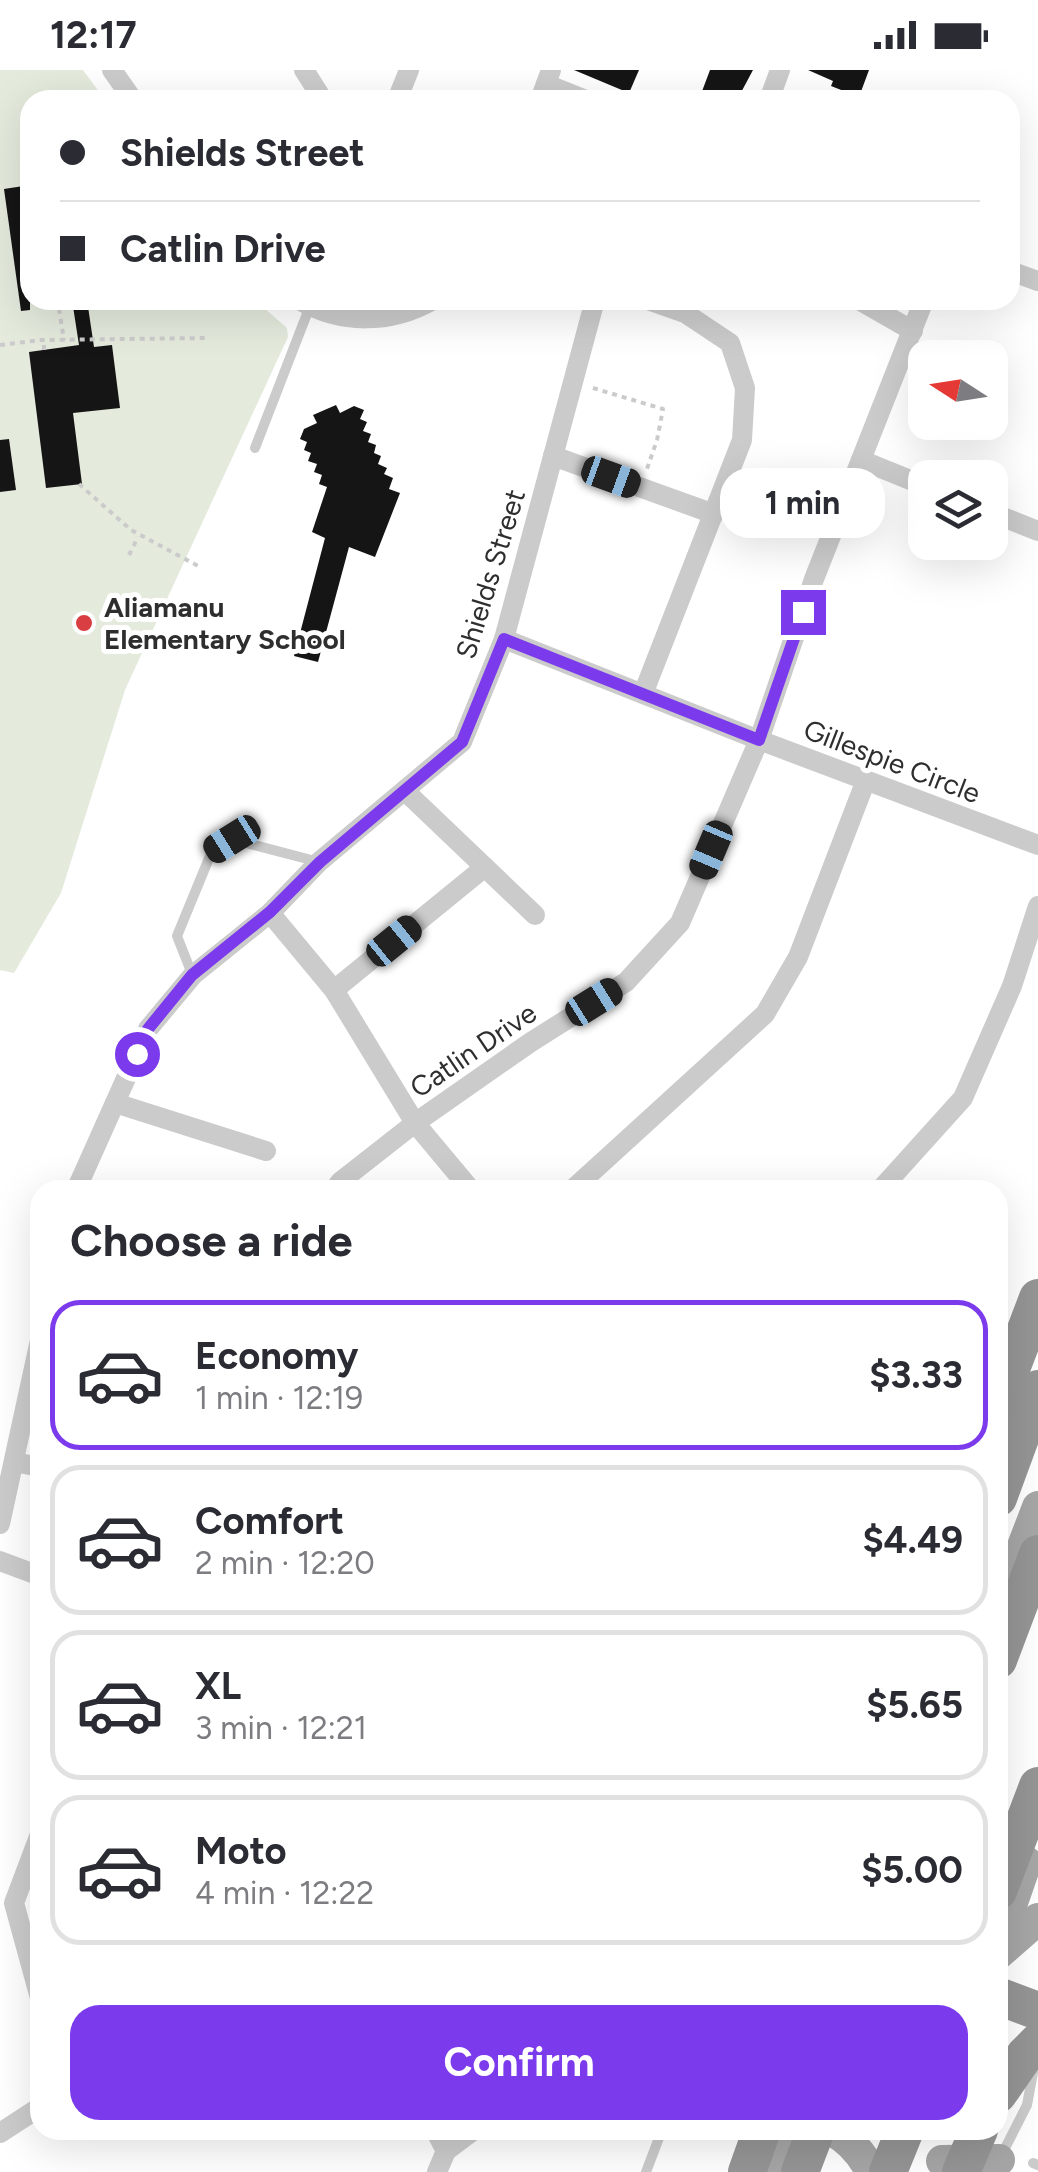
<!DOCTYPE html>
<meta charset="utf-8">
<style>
body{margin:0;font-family:Figtree,sans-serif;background:#f7f7f7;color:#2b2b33;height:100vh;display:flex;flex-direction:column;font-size:38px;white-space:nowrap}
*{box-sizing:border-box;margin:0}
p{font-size:32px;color:#7c7c81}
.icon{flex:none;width:55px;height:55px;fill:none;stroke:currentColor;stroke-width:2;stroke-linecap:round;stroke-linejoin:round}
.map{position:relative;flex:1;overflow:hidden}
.sheet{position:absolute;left:30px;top:1110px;width:978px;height:960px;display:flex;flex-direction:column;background:#fff;border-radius:30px;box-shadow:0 10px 40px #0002}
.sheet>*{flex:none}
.banner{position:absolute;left:20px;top:20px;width:1000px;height:220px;border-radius:30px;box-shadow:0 10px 40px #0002;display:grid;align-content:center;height:220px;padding:0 40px;background:#fff}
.needle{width:65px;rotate:282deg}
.tools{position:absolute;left:908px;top:270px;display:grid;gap:20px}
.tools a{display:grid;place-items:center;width:100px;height:100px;border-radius:20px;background:#fff;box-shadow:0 10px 40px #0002;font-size:50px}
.end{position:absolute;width:45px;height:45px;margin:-22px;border:12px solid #7c3aed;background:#fff;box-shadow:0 0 0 5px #fff}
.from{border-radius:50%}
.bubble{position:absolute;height:70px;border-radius:30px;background:#fff;box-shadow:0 10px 40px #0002;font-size:32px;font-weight:700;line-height:70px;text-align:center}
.car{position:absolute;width:30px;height:60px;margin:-30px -15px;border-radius:12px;box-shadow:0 0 8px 2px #0007;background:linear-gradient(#222 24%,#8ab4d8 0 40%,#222 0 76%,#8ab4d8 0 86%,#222 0)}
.banner b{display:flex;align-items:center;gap:35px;height:95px;font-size:38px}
.banner b+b{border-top:2px solid #e1e1e2}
.banner i{width:25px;height:25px;background:#2b2b33}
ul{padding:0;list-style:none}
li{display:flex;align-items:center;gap:30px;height:150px;margin:0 20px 15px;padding:0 20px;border:5px solid #e1e1e2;border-radius:30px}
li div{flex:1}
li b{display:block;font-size:38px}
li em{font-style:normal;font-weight:700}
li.active{border-color:#7c3aed}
li>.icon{width:90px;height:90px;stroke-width:1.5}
h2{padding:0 40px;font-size:45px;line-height:120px}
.action{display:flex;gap:20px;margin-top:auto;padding:20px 40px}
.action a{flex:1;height:115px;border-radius:30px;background:#7c3aed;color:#fff;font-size:40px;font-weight:700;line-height:115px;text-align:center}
.status{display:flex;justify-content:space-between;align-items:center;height:70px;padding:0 50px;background:#fff;direction:ltr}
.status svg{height:28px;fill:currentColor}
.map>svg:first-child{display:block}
.green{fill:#e4ebdd}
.building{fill:#151515}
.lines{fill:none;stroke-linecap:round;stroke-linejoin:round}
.path{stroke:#cbcbcb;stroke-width:4;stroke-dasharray:5 5;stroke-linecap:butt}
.lane{stroke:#cbcbcb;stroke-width:10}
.street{stroke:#cbcbcb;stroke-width:20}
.primary{stroke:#a6a6a6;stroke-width:32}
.highway{stroke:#959595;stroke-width:38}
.highway-bridge{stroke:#959595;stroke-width:38}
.route{stroke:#7c3aed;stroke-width:12}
.poi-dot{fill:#d83e42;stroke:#fff;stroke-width:4}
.labels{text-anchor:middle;stroke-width:10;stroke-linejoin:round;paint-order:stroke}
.street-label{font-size:28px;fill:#2e2e2e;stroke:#fff}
.poi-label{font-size:28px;font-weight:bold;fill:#2e2e2e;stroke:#fff;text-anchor:start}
</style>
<div class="status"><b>12:17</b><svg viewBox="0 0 49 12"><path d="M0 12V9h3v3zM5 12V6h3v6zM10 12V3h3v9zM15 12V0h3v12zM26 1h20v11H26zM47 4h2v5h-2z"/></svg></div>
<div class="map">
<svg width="1038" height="2102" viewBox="0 0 1038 2102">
<rect width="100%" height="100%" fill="#fff"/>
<!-- green -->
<polygon class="green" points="0,0 83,0 105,30 30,30 30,230 255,230 287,258 288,267 125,620 61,823 14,903 0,900"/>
<!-- building -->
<g class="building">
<polygon points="574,0 639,0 629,23"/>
<polygon points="710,0 753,0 737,30 716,30 701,24"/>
<polygon points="808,0 869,0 859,27 831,16 833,11"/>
<polygon points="30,115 30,240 21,241 4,119"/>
<polygon points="72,230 87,230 94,277 112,275 120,338 73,343 82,414 46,418 29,282 79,275"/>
<polygon points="336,335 340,343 354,336 364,340 360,349 367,352 363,361 371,364 368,372 376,375 374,383 381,386 378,394 387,398 384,404 393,408 389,419 400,423 375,487 349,477 318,592 294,586 325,468 312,462 327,417 319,414 322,405 314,402 317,394 308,391 311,383 304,380 307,372 300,369 304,359 317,353 313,345"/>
<polygon points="9,369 16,420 0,422 0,370"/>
</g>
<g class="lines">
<!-- path -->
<g class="path">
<polyline points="59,239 64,270"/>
<polyline points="0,275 41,270 207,268"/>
<polyline points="44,280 44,270"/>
<polyline points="593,318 663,339 657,370 647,399"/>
<polyline points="79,414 131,460 200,497"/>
<polyline points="129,485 138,467"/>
</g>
<!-- lane -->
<g class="lane">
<polyline points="255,378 310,236"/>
<polyline points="192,904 177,866 212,781 231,769 319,792"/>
<polyline points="1000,2088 1027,2035 1034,1997"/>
<polyline points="1033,2093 1038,2095"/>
<polyline points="646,2102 662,2060"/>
</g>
<!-- street -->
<g class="street">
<polyline points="112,0 133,30"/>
<polyline points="304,0 323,30"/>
<polyline points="546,14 586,30"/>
<polyline points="397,30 409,0"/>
<polyline points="540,30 551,0"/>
<polyline points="769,30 780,0"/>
<polyline points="1010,201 1038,211"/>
<path d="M299,230C341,255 391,254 433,230"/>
<polyline points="859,230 913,261"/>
<polyline points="553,386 714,444"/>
<polyline points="861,390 925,416"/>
<polyline points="990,442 1038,461"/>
<polyline points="504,569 759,670 1038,775"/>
<polyline points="643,624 742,370 745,318 730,273 685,243 648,230"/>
<polyline points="405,721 535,845"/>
<polyline points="270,843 334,920 415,1053 471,1120"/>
<polyline points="334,920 485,797"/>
<polyline points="115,1033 266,1081"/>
<polyline points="76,1120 148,959 193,905 270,843 319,792 462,672 504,569 595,230"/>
<polyline points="334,1120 341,1111 415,1053 531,972 626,912 680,853 759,670 814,509 924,230"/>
<polyline points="572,1120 765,944 798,887 866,710"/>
<polyline points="880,1120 963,1028 1012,916 1038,836"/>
<polyline points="14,1392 40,1397"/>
<polyline points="0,1454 40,1270"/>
<polyline points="0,1491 40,1506"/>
<polyline points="40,1764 14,1833 40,1928"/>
<polyline points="435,2060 446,2081 437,2102"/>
<polyline points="0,2063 40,2037"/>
<polyline points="446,2081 474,2060"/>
</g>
<!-- primary -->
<g class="primary">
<polyline points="1010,1510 1038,1437"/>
<polyline points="998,1873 1026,1792"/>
<polyline points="998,1884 1038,1849"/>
<path d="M832,2060C850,2070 862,2083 871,2102"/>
<polyline points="942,2091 999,2090"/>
<polyline points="778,2102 793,2060"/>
</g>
<!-- highway -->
<g class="highway">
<polyline points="998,1333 1038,1228"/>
<polyline points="998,1428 1038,1319"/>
<polyline points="998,1590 1038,1484"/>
<polyline points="998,1926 1038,1941"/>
<polyline points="998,2024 1025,1985 1038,1972"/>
<polyline points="747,2102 762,2060"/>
<polyline points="800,2102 816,2060"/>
<polyline points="888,2102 905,2060"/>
</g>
<!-- highway-bridge -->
<g class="highway-bridge">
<polyline points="998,1821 1038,1716"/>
<polyline points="961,2102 979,2060"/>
</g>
</g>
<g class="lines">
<!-- route -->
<polyline class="route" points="137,984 148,959 192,905 270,842 320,792 462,672 504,569 759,670 803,542"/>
</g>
<!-- markers -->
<circle class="poi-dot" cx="84" cy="553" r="10"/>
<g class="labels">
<!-- street labels -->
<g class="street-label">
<text transform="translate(490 504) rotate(-73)" y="10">Shields Street</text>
<text transform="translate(892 691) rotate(21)" y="10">Gillespie Circle</text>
<text transform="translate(473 980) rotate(-34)" y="10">Catlin Drive</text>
</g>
<!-- poi labels -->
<g class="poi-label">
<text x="104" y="547">Aliamanu<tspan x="104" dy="32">Elementary School</tspan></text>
</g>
</g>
</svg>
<div class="tools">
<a><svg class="needle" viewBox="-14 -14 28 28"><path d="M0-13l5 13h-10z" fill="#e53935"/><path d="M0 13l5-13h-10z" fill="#7c7c81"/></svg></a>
<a><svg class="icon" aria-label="layers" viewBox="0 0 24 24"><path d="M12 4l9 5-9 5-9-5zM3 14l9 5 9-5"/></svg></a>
</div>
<i class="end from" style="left:137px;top:984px"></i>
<i class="end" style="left:803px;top:542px"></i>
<div class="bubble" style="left:720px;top:398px;width:165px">1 min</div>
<i class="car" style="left:611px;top:407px;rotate:110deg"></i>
<i class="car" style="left:232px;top:769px;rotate:238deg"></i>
<i class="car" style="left:711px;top:780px;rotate:203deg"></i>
<i class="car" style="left:394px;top:871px;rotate:51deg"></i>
<i class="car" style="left:594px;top:932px;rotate:58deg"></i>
<div class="banner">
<b><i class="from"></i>Shields Street</b>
<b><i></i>Catlin Drive</b>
</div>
<section class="sheet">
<h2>Choose a ride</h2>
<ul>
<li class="active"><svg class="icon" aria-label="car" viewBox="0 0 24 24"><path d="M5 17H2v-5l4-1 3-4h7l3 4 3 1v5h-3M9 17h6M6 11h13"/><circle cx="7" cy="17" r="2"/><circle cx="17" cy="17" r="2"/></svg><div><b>Economy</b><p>1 min · 12:19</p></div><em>$3.33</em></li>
<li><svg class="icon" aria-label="car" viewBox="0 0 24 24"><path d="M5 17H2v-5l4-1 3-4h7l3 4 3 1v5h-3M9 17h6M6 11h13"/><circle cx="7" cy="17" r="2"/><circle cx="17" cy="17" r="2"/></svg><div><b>Comfort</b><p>2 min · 12:20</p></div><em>$4.49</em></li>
<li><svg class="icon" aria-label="car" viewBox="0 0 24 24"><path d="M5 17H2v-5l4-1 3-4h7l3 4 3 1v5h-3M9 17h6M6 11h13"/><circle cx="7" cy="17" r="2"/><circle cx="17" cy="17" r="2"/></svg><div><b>XL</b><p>3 min · 12:21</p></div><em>$5.65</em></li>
<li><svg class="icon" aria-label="car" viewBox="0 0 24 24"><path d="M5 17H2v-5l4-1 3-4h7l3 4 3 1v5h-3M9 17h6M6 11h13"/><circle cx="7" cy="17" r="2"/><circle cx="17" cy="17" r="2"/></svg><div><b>Moto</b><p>4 min · 12:22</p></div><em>$5.00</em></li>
</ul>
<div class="action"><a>Confirm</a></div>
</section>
</div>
